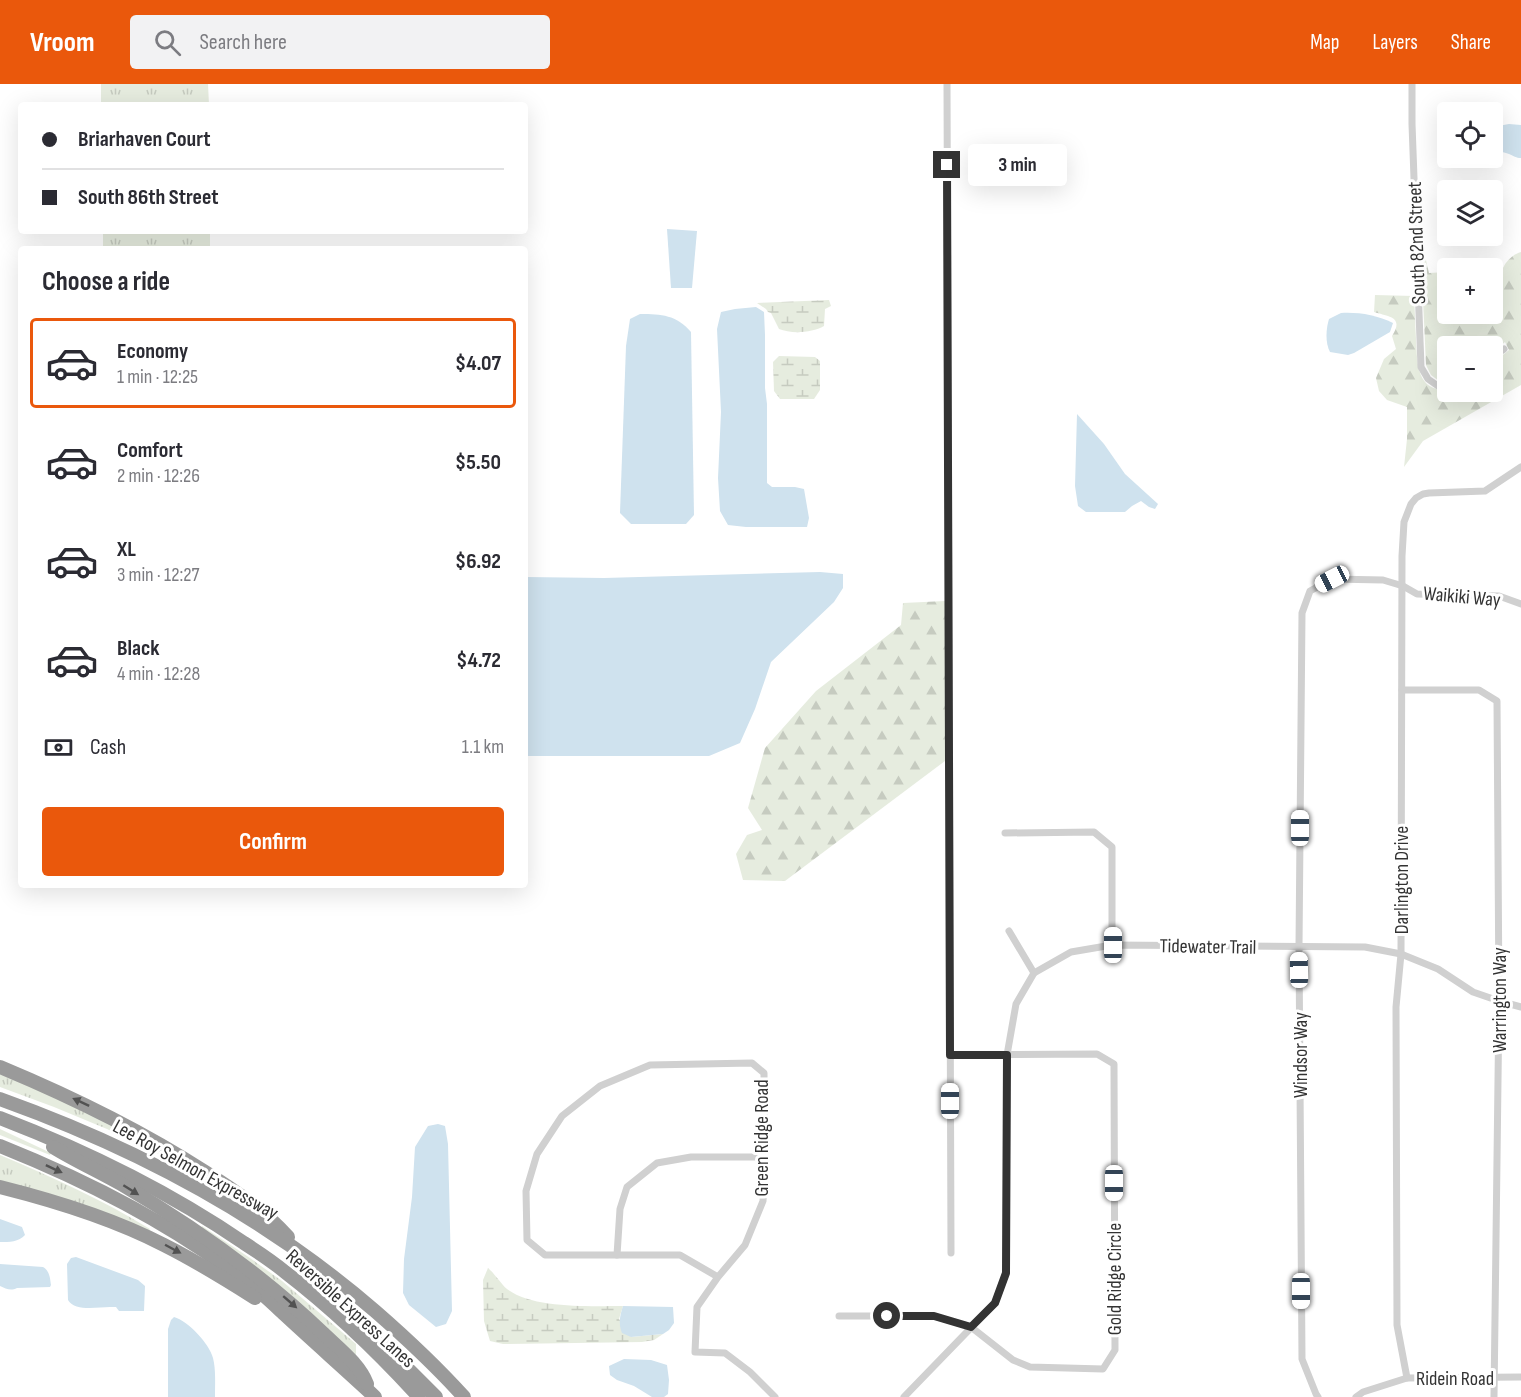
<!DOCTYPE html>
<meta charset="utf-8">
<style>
body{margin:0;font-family:"Sofia Sans Condensed",sans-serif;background:#f2f2f3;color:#2b2b33;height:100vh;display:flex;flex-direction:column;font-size:22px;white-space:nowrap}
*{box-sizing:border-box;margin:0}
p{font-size:20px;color:#7c7c81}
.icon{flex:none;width:33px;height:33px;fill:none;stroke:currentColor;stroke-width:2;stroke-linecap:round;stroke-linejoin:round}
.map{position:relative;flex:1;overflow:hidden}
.side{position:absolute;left:18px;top:162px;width:510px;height:642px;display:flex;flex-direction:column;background:#fff;border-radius:6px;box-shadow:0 6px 24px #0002}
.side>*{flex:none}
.top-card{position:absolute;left:18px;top:18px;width:510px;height:132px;border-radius:6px;box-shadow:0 6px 24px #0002;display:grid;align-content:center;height:132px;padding:0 24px;background:#fff}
.fabs{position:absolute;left:1437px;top:18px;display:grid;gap:12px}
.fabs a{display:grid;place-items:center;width:66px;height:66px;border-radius:6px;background:#fff;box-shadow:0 6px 24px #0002;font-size:30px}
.end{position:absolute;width:27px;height:27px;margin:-14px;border:8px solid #333;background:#fff;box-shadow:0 0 0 3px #fff}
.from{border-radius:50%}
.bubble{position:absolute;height:42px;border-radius:6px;background:#fff;box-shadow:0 6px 24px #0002;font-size:20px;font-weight:700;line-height:42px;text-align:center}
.car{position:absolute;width:18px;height:36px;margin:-18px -9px;border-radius:8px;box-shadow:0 0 4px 2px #0007;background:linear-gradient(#fff 24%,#345 0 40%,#fff 0 76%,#345 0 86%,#fff 0)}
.top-card b{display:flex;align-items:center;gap:21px;height:57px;font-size:22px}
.top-card b+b{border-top:2px solid #e1e1e2}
.top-card i{width:15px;height:15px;background:#2b2b33}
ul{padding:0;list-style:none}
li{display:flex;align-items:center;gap:18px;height:90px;margin:0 12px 9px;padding:0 12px;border:3px solid transparent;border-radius:6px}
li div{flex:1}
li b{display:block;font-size:22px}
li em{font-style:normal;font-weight:700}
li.active{border-color:#ea580c}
li>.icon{width:54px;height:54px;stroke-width:1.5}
h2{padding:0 24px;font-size:27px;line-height:72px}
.pay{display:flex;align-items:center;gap:15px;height:66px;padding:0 24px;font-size:22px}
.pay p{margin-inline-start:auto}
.primary-button{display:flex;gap:12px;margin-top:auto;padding:12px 24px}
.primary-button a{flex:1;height:69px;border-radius:6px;background:#ea580c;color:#fff;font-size:24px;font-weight:700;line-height:69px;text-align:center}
header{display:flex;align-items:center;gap:36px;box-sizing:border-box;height:84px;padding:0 30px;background:#ea580c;color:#fff}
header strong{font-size:28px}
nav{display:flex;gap:33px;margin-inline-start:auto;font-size:21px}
.search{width:420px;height:54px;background:#f2f2f3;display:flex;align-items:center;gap:15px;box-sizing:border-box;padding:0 21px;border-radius:6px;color:#7c7c81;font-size:22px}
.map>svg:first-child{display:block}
.grass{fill:url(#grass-tufts)}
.forest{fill:url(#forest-firs)}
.wetland{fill:url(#wetland-marsh)}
.water{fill:#cfe2ee}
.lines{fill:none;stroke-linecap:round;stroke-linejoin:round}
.street{stroke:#d0d0d0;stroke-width:7}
.highway{stroke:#9a9a9a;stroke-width:14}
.oneway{fill:#525252}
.route{stroke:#333;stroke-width:8}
.labels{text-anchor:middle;stroke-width:6;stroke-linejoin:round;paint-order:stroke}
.street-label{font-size:20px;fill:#333;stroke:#fff}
</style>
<header>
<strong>Vroom</strong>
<div class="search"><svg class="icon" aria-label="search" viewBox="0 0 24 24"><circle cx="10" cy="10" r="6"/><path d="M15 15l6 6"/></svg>Search here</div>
<nav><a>Map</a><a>Layers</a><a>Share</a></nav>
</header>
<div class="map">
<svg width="1521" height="1313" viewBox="0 0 1521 1313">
<defs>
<pattern id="grass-tufts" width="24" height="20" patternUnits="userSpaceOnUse" patternTransform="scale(1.5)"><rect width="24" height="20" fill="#e6ecdf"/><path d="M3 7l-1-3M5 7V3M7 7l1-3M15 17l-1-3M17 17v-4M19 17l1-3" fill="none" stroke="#c6cbc0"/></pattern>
<pattern id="forest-firs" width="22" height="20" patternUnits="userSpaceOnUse" patternTransform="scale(1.5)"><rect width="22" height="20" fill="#e6ecdf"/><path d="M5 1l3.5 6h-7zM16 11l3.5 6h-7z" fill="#c6cbc0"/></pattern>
<pattern id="wetland-marsh" width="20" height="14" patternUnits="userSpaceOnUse" patternTransform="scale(1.5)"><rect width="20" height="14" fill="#e6ecdf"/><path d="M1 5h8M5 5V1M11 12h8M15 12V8" fill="none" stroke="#c6cbc0"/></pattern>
</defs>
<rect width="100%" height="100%" fill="#fff"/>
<!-- grass -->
<g class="grass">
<polygon points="101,0 208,0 209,21 101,21"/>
<rect x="103" y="147" width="107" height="18"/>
<polygon points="0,988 71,1017 196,1089 107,1045 54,1023 0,1003"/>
<polygon points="0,1045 51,1069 50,1071 0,1051"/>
<path d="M0,1071C52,1093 103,1116 150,1145L148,1149L0,1098Z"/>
<polygon points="202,1142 250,1174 282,1197 356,1260 356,1271 201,1144"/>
</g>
<!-- forest -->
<g class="forest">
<path d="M1521,168V301L1423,357L1404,383L1407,355V323L1387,316L1379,307L1376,294L1384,275L1396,265L1392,252C1404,233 1390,233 1374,228L1375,211L1414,212C1415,226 1415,240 1416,254C1417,276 1416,309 1447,305L1448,308H1492L1493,279L1509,266L1505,258L1493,268L1492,262H1448L1447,296L1439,297L1431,291L1426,281L1421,171L1425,172L1429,189L1447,188L1448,230H1492L1493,203H1497C1499,189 1506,172 1521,168Z"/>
<polygon points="945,517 945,677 785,797 743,796 736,770 747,751 762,746 748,724 765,664 816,607 901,541 903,519"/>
</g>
<!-- wetland -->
<g class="wetland">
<path d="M829,216L831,222L825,225L824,242C812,249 791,250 779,245L771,229L768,228L766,225L757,219Z"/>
<polygon points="779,272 815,273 820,277 820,306 814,315 780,315 774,307 773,278"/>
<path d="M488,1184C495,1190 501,1200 507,1205C533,1225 591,1222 623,1222L619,1235L631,1253L663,1250L654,1256L642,1258L503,1260L490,1257L484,1237L483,1196Z"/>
</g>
<!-- water -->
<g class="water">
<path d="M1509,40L1521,41V74C1516,74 1514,72 1509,70C1504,68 1498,67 1493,67V43Z"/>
<polygon points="667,145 697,147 692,204 671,204"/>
<polygon points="756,223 764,228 765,251 765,304 767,320 767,399 772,403 795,403 804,405 809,434 807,443 746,443 728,441 720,427 718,394 721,328 717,245 721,228 735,225"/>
<path d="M1341,229C1358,228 1377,231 1393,239L1390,248L1354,269L1348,271L1330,268C1325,259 1326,244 1329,235Z"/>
<path d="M640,230C662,230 676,231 691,248L694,431L686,440H631L620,429L626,262L630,235Z"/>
<polygon points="1077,330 1104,360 1125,390 1158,420 1155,425 1149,423 1141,417 1132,422 1125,428 1086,428 1078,422 1075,402"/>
<polygon points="820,488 843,490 843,504 834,518 771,578 755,625 740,659 709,672 525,672 525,493 604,494"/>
<polygon points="438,1040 445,1042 448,1060 452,1227 446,1240 436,1243 409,1221 403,1209 404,1175 412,1113 415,1063 428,1042"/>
<path d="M0,1135L22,1143L25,1151C19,1158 9,1158 0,1158Z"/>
<path d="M76,1173L138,1196L145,1202L144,1227H119L116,1223H110C98,1223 75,1228 68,1216L67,1180L71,1174Z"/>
<path d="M0,1180L43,1183C50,1187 50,1195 51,1201L50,1203L17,1204C11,1207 6,1205 0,1202Z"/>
<path d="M623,1222L673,1223L674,1239L669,1246L663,1250L631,1253L622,1249C618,1239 620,1232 623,1222Z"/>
<path d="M174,1233C188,1237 209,1259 213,1274C216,1285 215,1302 215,1313H168V1245L171,1236Z"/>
<polygon points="624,1275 651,1276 667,1281 669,1296 668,1310 664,1313 652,1313 634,1302 617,1296 610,1291 609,1282"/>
</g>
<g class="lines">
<!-- street -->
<g class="street">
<polyline points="947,0 951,1169"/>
<polyline points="1412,0 1412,40 1421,283 1428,295 1438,302 1448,300"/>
<polyline points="1492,273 1504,265"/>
<polyline points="1402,606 1479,606 1497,617 1499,917 1494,1313"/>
<polyline points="1005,749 1094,748 1112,763 1112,861"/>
<polyline points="1009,847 1034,889"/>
<polyline points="617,1171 620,1125 627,1103 657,1079 691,1073 765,1073"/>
<polyline points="718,1193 680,1171 545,1171 527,1156 526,1107 537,1070 562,1032 600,1002 650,981 752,979 764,989 765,1073 763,1117 745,1161 718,1193 697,1223 695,1268 725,1269 750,1288 775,1313"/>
<polyline points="839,1232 934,1232 971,1243 1013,1276 1030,1283 1103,1285 1115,1266 1114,980 1097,970 950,971"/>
<polyline points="1407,1294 1397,1241 1396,923 1401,870 1402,472 1404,438 1411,420 1416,414 1423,410 1429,409 1485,407 1521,383"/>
<polyline points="904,1313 995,1219 1006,1189 1007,971 1016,920 1034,889 1071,868 1112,861 1365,863 1401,870 1438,885 1473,908 1499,917 1521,923"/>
<polyline points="1318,1313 1316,1310 1302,1275 1299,863 1302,529 1310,507 1332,495 1383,496 1403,502 1417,510 1499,512 1521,520"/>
<polyline points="1356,1313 1363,1308 1407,1294 1521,1293"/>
</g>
<!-- highway -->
<g class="highway">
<path d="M0,983C72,1013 140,1046 205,1088C235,1107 265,1127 288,1153"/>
<path d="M0,1015C137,1064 265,1132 375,1227C406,1254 436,1282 464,1313"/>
<path d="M0,1034C86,1067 168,1107 244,1159C258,1168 272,1177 285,1188C333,1225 378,1268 419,1313"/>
<path d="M0,1062C90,1098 182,1145 257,1206C267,1213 275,1222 284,1230C314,1258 345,1285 375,1313"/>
<path d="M53,1063C74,1076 98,1087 121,1100C193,1142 262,1191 323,1249C338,1264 359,1279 367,1300"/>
<path d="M0,1103C56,1117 112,1134 164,1161C196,1177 225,1195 255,1214"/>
<polyline points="353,1234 382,1259 436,1313"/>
</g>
</g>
<!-- one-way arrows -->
<defs><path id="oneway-solid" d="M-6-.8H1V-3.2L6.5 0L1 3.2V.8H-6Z" transform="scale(1.5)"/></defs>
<g class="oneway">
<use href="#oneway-solid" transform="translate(81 1018) rotate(-155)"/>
<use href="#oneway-solid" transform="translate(54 1085) rotate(25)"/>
<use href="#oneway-solid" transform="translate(131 1106) rotate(32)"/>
<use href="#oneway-solid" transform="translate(173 1165) rotate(28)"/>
<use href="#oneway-solid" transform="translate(290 1218) rotate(41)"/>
</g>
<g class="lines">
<!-- route -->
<polyline class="route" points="887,1232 934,1232 971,1243 995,1219 1006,1189 1007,971 950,971 947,81"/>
</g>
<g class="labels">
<!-- street labels -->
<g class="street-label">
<text transform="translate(1416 159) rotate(-92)" y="7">South 82nd Street</text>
<text transform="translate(1462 512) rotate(5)" y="7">Waikiki Way</text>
<text transform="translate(1401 796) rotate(-90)" y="7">Darlington Drive</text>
<text transform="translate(1208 862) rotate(1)" y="7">Tidewater Trail</text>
<text transform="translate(1499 916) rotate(-90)" y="7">Warrington Way</text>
<text transform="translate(1300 971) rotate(-90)" y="7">Windsor Way</text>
<text transform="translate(761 1054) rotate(-90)" y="7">Green Ridge Road</text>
<text transform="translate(196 1085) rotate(29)" y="7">Lee Roy Selmon Expressway</text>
<text transform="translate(1114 1195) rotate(-90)" y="7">Gold Ridge Circle</text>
<text transform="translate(351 1224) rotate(42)" y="7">Reversible Express Lanes</text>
<text x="1455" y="1301">Ridein Road</text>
</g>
</g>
</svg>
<div class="fabs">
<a><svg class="icon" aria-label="locate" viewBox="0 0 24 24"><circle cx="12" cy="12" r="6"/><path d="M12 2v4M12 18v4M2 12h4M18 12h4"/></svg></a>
<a><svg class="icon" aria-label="layers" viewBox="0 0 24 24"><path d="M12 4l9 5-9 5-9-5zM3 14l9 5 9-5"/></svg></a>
<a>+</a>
<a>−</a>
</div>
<i class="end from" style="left:887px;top:1232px"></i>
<i class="end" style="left:947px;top:81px"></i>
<div class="bubble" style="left:968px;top:60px;width:99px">3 min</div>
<i class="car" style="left:1332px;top:495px;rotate:243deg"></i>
<i class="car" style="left:1300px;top:744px;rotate:0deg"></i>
<i class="car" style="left:1113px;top:861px;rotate:0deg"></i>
<i class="car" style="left:1299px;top:886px;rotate:359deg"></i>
<i class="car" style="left:950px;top:1017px;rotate:0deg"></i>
<i class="car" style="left:1114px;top:1099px;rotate:180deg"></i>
<i class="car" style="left:1301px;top:1207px;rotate:180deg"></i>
<div class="top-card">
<b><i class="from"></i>Briarhaven Court</b>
<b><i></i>South 86th Street</b>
</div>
<section class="side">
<h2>Choose a ride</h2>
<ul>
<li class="active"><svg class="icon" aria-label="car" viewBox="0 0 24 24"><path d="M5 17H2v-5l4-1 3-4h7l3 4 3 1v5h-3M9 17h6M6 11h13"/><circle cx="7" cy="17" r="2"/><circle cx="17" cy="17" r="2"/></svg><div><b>Economy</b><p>1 min · 12:25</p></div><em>$4.07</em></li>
<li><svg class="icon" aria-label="car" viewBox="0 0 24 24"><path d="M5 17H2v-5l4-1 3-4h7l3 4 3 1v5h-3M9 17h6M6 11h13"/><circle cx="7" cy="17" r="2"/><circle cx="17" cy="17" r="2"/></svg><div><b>Comfort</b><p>2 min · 12:26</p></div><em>$5.50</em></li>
<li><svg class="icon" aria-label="car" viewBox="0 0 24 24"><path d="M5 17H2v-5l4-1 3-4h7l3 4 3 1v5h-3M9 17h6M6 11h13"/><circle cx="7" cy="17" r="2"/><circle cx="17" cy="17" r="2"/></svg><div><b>XL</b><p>3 min · 12:27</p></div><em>$6.92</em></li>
<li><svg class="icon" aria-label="car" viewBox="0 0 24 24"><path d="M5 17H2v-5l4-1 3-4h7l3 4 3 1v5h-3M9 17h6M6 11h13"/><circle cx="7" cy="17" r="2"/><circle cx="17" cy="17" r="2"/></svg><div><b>Black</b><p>4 min · 12:28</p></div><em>$4.72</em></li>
</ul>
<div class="pay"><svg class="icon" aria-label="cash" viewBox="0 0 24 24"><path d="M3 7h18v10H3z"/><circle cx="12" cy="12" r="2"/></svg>Cash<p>1.1 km</p></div>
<div class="primary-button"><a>Confirm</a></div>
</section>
</div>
